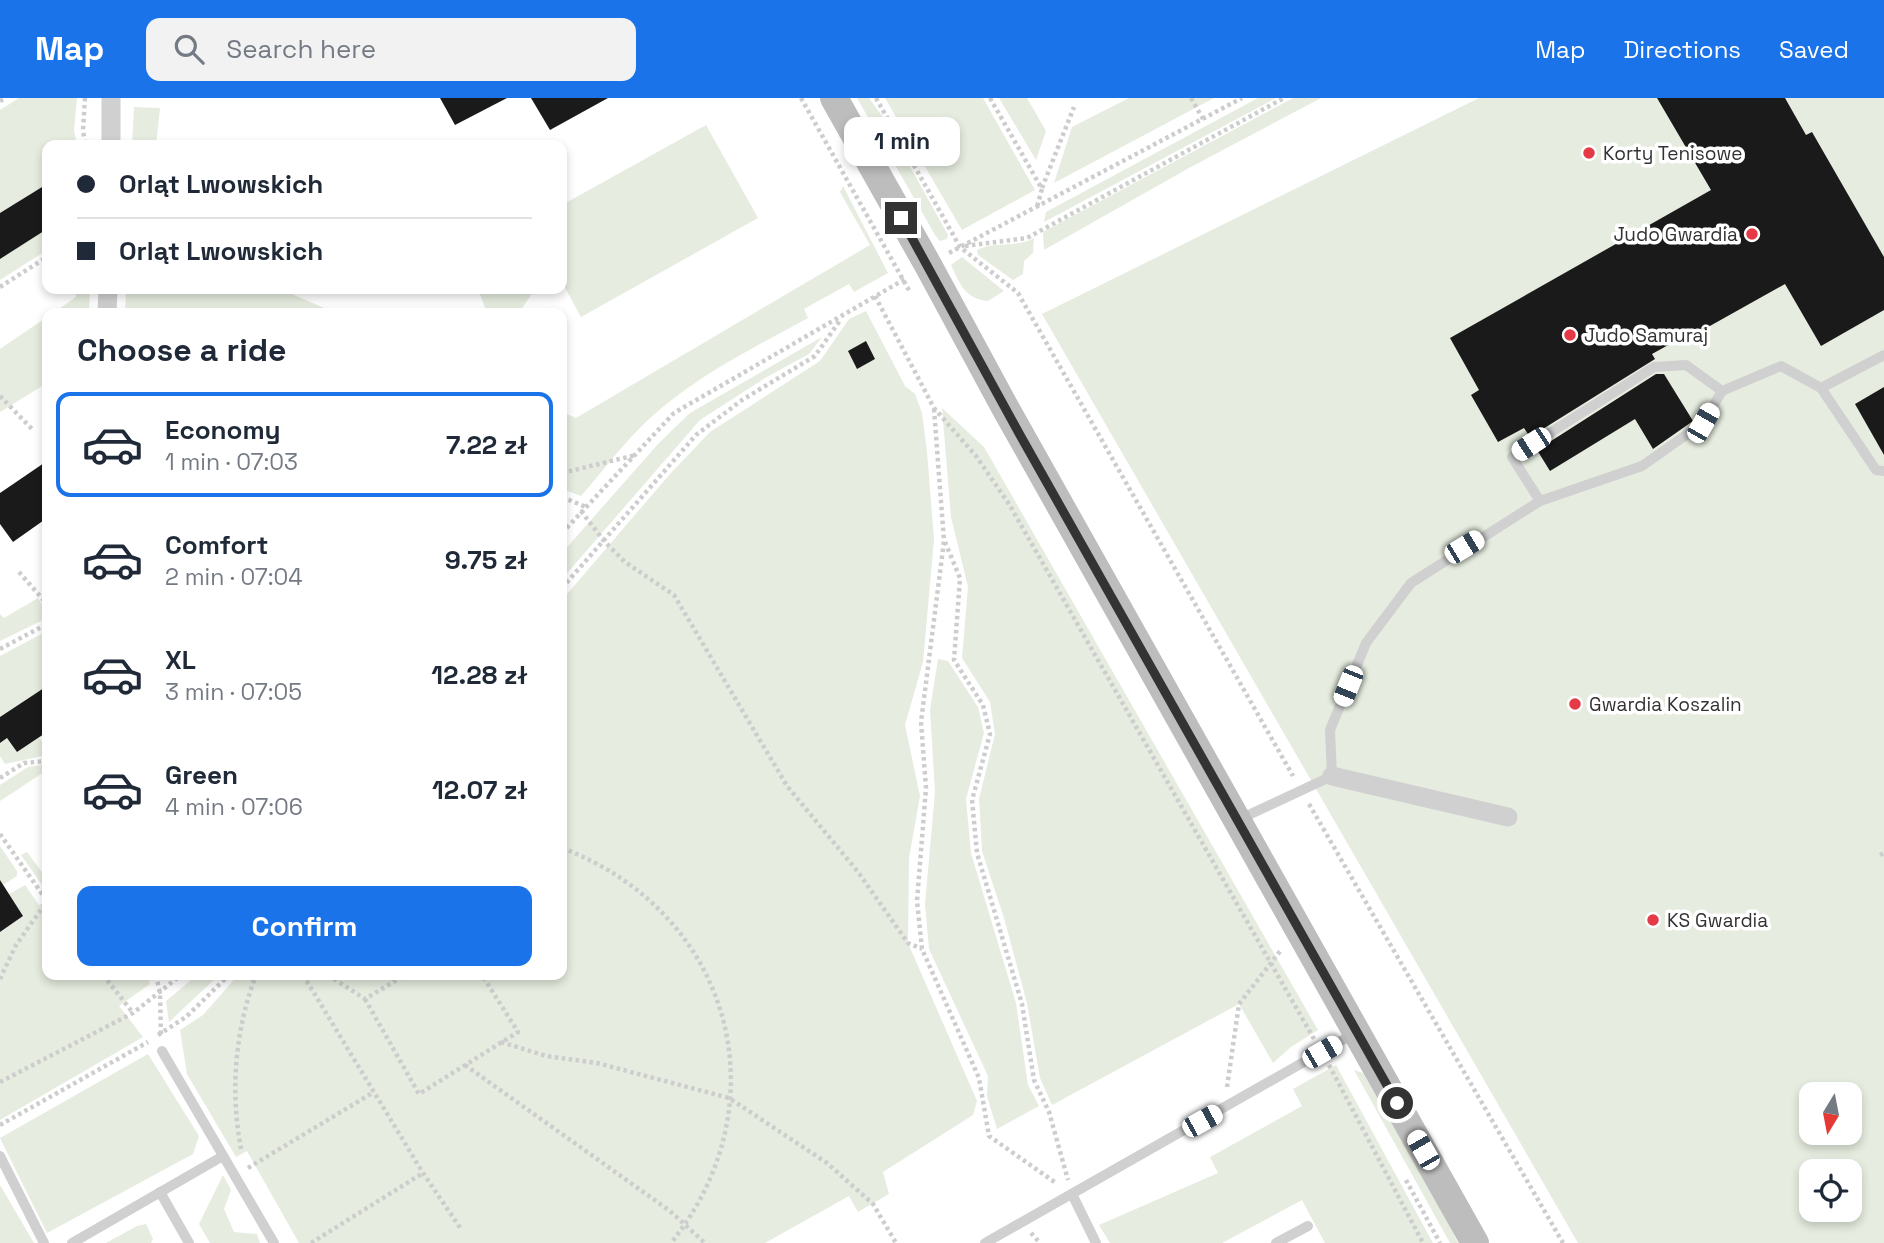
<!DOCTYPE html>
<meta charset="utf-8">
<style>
body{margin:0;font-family:"Space Grotesk",sans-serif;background:#f2f2f3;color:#1f2937;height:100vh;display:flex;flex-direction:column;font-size:26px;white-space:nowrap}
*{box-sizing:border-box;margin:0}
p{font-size:23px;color:#747a83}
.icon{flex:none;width:38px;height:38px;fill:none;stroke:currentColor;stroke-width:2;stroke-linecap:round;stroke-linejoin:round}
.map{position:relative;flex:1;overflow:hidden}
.details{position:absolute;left:42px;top:210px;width:525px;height:672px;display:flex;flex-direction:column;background:#fff;border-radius:14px;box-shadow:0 4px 10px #0003}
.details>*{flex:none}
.guide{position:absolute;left:42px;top:42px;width:525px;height:154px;border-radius:14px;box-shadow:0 4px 10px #0003;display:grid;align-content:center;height:154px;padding:0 35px;background:#fff}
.needle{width:46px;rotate:190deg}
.buttons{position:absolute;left:1799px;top:984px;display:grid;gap:14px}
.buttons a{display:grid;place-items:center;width:63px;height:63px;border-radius:14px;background:#fff;box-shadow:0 4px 10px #0003;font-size:35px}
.end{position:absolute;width:32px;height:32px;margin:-16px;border:9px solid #333;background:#fff;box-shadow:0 0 0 4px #fff}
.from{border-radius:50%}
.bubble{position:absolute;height:49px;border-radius:14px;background:#fff;box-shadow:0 4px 10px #0003;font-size:23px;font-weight:800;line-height:49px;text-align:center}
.car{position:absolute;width:21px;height:42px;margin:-21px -10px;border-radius:9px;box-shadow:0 0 5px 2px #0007;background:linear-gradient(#fff 24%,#345 0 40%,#fff 0 76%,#345 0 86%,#fff 0)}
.guide b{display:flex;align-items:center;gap:24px;height:66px;font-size:26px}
.guide b+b{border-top:2px solid #e0e1e3}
.guide i{width:18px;height:18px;background:#1f2937}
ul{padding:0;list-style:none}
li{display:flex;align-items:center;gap:21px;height:105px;margin:0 14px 10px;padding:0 21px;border:4px solid transparent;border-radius:14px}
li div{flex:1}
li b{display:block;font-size:26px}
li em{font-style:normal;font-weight:800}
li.selected{border-color:#1a73e8}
li>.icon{width:63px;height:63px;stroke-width:1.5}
h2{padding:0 35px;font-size:32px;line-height:84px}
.cta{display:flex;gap:14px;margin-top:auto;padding:14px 35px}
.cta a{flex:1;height:80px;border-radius:14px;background:#1a73e8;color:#fff;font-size:28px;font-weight:800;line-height:80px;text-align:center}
header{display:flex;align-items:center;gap:42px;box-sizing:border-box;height:98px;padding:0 35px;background:#1a73e8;color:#fff}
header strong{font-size:33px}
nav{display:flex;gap:38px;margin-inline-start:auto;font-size:24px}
.search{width:490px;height:63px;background:#f2f2f3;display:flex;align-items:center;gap:18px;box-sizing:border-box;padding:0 24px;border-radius:14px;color:#747a83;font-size:26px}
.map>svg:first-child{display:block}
.green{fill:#e6ecdf;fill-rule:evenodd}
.building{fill:#1a1a1a}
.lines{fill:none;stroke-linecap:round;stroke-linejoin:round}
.path{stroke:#cdcdcd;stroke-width:4.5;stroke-dasharray:3.5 3.5;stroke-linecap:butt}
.lane{stroke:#d0d0d0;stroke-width:10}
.street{stroke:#d0d0d0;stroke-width:19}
.secondary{stroke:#bdbdbd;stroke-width:28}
.route{stroke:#333;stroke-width:9}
.poi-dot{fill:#e63946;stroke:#fff;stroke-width:2.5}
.labels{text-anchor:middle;stroke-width:7;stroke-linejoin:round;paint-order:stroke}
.poi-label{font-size:19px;fill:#333;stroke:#fff;text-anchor:start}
</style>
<header>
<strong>Map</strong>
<div class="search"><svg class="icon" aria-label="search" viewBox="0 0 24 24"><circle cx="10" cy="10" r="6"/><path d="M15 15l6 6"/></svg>Search here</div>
<nav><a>Map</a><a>Directions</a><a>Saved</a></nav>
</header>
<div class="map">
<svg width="1884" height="1145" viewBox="0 0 1884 1145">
<rect width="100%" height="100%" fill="#fff"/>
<!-- green -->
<g class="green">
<polygon points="19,0 77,0 74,33 77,47 47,47 47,152 0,182 0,12"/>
<polygon points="857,0 869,0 882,18 948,137 947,141 940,143 935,137"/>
<polygon points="885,0 983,0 1035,92 962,132"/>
<polygon points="999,0 1027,0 1046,33 1036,62"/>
<polygon points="1129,0 1214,0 1054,85 1072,29"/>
<polygon points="1258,0 1276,0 1044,124 1046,114"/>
<polygon points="1293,0 1321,0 1189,70 1044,152 1043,134"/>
<path d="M1479,0H1884V1145H1578L1042,216ZM1811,996H1850V1034H1811ZM1811,1073H1850V1111H1811Z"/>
<polygon points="134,9 160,10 156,47 132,47"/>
<polygon points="706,27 758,120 581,219 562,184 562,107"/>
<path d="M843,88L888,175L854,194L849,186L804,211L808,220C753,250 696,278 649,321C624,344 603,373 581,398L562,391V314L576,320L870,147L840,94Z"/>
<path d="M1034,140L1033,155L1024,163L1023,176L1013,182L978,157L977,152C995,143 1017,150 1034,140Z"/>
<path d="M962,159L1004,193L988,203C965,201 960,186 951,167Z"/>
<polygon points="76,191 90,191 89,215 53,215 76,199"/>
<polygon points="126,191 280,191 336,215 125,215"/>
<polygon points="478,191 535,191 519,215 487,215"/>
<polygon points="866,213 905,288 915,296 922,315 927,354 934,441 923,564 905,627 920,698 909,760 908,845 977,1003 973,1017 883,1074 889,1096 858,1114 849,1098 765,1145 299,1145 247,1053 236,1059 187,976 180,932 203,917 238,877 562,877 562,502 670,376 710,334 820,263 849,221"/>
<polygon points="47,219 47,285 0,314 0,251"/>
<polygon points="822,239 809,256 765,280 700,322 562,481 562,455 658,346 690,315"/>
<polygon points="942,310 984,349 1318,932 1291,949 1273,965 1239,906 1052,1007 1040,980 1027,905 1004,820 982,753 979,701 995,636 990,604 962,560 968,489 951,419"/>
<polygon points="38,500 47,515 47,520 0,543 0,516 4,520"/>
<polygon points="47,533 47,589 0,619 0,558"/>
<polygon points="938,561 948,563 978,609 984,635 966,701 971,755 1016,905 1028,987 1039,1008 997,1031 987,998 988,978 929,851 925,806 935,694 930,612"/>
<polygon points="7,640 17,654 39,640 47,651 47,657 5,666 0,658 0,645"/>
<polygon points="47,666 47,672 0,703 0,687 28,669"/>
<polygon points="0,748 17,773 17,778 3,787 0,782"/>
<polygon points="27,754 47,781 47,794 21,757"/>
<polygon points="25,787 39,807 47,803 47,877 148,877 150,886 119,908 143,939 0,1022 0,834 23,818 9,796"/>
<polygon points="197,877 219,877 169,924 166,903"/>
<polygon points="148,956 199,1038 193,1056 47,1135 0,1040"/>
<polygon points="1336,967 1433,1145 1325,1145 1302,1102 1222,1145 1110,1145 1099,1127 1218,1075 1210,1059 1302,1008 1293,991"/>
<polygon points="1354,972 1363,975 1440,1110 1458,1145 1450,1145"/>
<polygon points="223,1077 231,1092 224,1111 234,1134 257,1136 260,1145 210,1145 199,1126"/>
<polygon points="0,1087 34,1145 0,1145"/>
<polygon points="146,1126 153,1141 151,1145 106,1145 137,1128"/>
</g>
<!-- building -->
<g class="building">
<polygon points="440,0 507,0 455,27"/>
<polygon points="531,0 608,0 550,32"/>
<polygon points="1657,0 1785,0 1806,37 1812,34 1884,159 1884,212 1821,248 1785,186 1692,238 1690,235 1652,256 1655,261 1530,339 1524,330 1498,344 1471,297 1479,292 1450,240 1711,92"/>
<polygon points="47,86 47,131 0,161 0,115"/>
<polygon points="866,243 875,261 857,271 848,253"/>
<polygon points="1656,276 1664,276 1693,323 1653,351 1635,321 1550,373 1537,352"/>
<polygon points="1884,289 1884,357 1855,306"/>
<polygon points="47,363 47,420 13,444 0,426 0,395"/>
<polygon points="47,588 47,634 17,654 7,640 0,645 0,619"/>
<polygon points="0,782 23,818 0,834"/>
</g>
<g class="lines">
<!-- path -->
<g class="path">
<polyline points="85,0 83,32 85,47"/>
<polyline points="801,0 910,194"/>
<polyline points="876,0 960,149 1018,195 1293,678"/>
<polyline points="990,0 1042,91 1037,109"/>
<polyline points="1191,0 1203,21"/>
<polyline points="0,3 6,0"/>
<polyline points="1042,90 1074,9"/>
<polyline points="965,148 1027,140 1284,0"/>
<polyline points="949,155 1242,0"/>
<polyline points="0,189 47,159"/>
<polyline points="875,198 934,310 976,358 1009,406 1314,941"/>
<polyline points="0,298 34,333"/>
<polyline points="934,311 944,443 921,624 926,690 917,803 922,851 979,980 989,1038 1056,1085"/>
<polyline points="562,375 636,357"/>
<polyline points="562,399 586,409"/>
<polyline points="581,413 604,443 625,464 674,497 787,688 858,774 908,845 922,851"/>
<polyline points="562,435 674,315 905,181"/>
<polyline points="945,444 960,480 954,562 983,607 990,636 972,702 977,755 1022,906 1034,982 1049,1014 1068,1082"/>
<polyline points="19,474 47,506"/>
<polyline points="562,490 696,337 742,302 815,258 841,221"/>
<polyline points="0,551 47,526"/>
<polyline points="0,680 24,665 47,663"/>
<polyline points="1309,706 1563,1145"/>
<polyline points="0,736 47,803"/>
<path d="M562,750C731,814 784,1004 671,1145"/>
<polyline points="1880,757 1884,755"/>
<polyline points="103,877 133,915"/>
<polyline points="156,877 160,895 161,938"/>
<polyline points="303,877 423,1075 461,1131"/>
<polyline points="328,877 365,901 405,877"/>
<polyline points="0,881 16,847 47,803"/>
<polyline points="365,901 419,996 518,934 482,877"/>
<polyline points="158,937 186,919 229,877"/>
<polyline points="501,944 546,958 597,965 729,1000 827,1065 873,1106 896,1145"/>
<polyline points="465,967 670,1113 705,1145"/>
<polyline points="1329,967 1423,1145"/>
<polyline points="0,984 133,915 181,877"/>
<polyline points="1227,989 1239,906 1281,852"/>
<polyline points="0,1027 148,944"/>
<path d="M241,1051C230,993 235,932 256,877"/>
<polyline points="248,1070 374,994"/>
<polyline points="1406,1082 1440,1145"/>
<polyline points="1031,1135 1040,1145"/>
<polyline points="311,1145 423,1075"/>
</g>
<!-- lane -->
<g class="lane">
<polyline points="1821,290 1884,257"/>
<polyline points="1540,403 1642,368 1703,325 1722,293"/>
<polyline points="1240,721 1332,678 1330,632 1366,545 1411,485 1540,403 1512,359 1654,269 1686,267 1722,293 1781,268 1821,290 1876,372 1884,373"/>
<polyline points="162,953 274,1145"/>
<polyline points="0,1058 44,1145"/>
<polyline points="160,1094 189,1145"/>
<polyline points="1072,1096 1096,1145"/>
<polyline points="72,1145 223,1058"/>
<polyline points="985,1145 1353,936"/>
<polyline points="1276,1145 1308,1128"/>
</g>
<!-- street -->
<g class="street">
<polyline points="111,0 111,47"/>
<polyline points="107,215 108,191"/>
<polyline points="1332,678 1508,719"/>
</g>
<!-- secondary -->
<polyline class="secondary" points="834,0 928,167 1007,313 1475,1145"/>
</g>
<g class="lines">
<!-- route -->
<polyline class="route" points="901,120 1020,337 1397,1005"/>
</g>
<!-- markers -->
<g class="poi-dot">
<circle cx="1589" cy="55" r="7"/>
<circle cx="1752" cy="136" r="7"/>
<circle cx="1570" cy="237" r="7"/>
<circle cx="1575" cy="606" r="7"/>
<circle cx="1653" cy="822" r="7"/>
</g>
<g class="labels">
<!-- poi labels -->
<g class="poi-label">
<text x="1603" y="62">Korty Tenisowe</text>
<text x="1738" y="143" text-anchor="end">Judo Gwardia</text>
<text x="1584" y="244">Judo Samuraj</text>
<text x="1589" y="613">Gwardia Koszalin</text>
<text x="1667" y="829">KS Gwardia</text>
</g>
</g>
</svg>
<div class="buttons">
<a><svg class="needle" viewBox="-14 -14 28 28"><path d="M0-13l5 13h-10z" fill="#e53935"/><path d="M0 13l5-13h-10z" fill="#747a83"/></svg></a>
<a><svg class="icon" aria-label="locate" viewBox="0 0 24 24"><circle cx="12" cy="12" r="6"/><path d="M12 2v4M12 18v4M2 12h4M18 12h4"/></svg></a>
</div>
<i class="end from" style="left:1397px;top:1005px"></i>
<i class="end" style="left:901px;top:120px"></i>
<div class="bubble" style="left:844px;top:19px;width:116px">1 min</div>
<i class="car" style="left:1703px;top:325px;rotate:30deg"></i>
<i class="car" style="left:1531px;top:346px;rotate:237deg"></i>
<i class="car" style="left:1464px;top:449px;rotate:59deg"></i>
<i class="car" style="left:1348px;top:588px;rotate:202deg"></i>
<i class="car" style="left:1322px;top:954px;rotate:60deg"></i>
<i class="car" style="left:1202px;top:1023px;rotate:61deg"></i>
<i class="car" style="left:1423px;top:1052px;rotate:330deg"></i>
<div class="guide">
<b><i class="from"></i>Orląt Lwowskich</b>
<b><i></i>Orląt Lwowskich</b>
</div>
<section class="details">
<h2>Choose a ride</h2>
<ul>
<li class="selected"><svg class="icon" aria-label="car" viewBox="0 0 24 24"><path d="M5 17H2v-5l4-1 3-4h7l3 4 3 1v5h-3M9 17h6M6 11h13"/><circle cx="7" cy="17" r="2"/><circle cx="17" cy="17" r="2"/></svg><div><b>Economy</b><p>1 min · 07:03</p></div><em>7.22 zł</em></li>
<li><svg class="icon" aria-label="car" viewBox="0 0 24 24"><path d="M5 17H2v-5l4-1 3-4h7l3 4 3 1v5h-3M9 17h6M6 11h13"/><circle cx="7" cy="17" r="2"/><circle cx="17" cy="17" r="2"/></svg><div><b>Comfort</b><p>2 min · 07:04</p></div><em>9.75 zł</em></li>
<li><svg class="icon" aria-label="car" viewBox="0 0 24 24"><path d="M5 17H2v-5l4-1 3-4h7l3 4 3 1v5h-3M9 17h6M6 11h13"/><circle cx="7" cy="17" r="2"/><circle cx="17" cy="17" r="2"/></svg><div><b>XL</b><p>3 min · 07:05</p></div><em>12.28 zł</em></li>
<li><svg class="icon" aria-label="car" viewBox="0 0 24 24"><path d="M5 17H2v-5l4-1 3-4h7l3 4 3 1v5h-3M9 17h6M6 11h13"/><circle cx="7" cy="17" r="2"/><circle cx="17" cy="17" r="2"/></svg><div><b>Green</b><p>4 min · 07:06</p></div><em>12.07 zł</em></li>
</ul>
<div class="cta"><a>Confirm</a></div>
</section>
</div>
